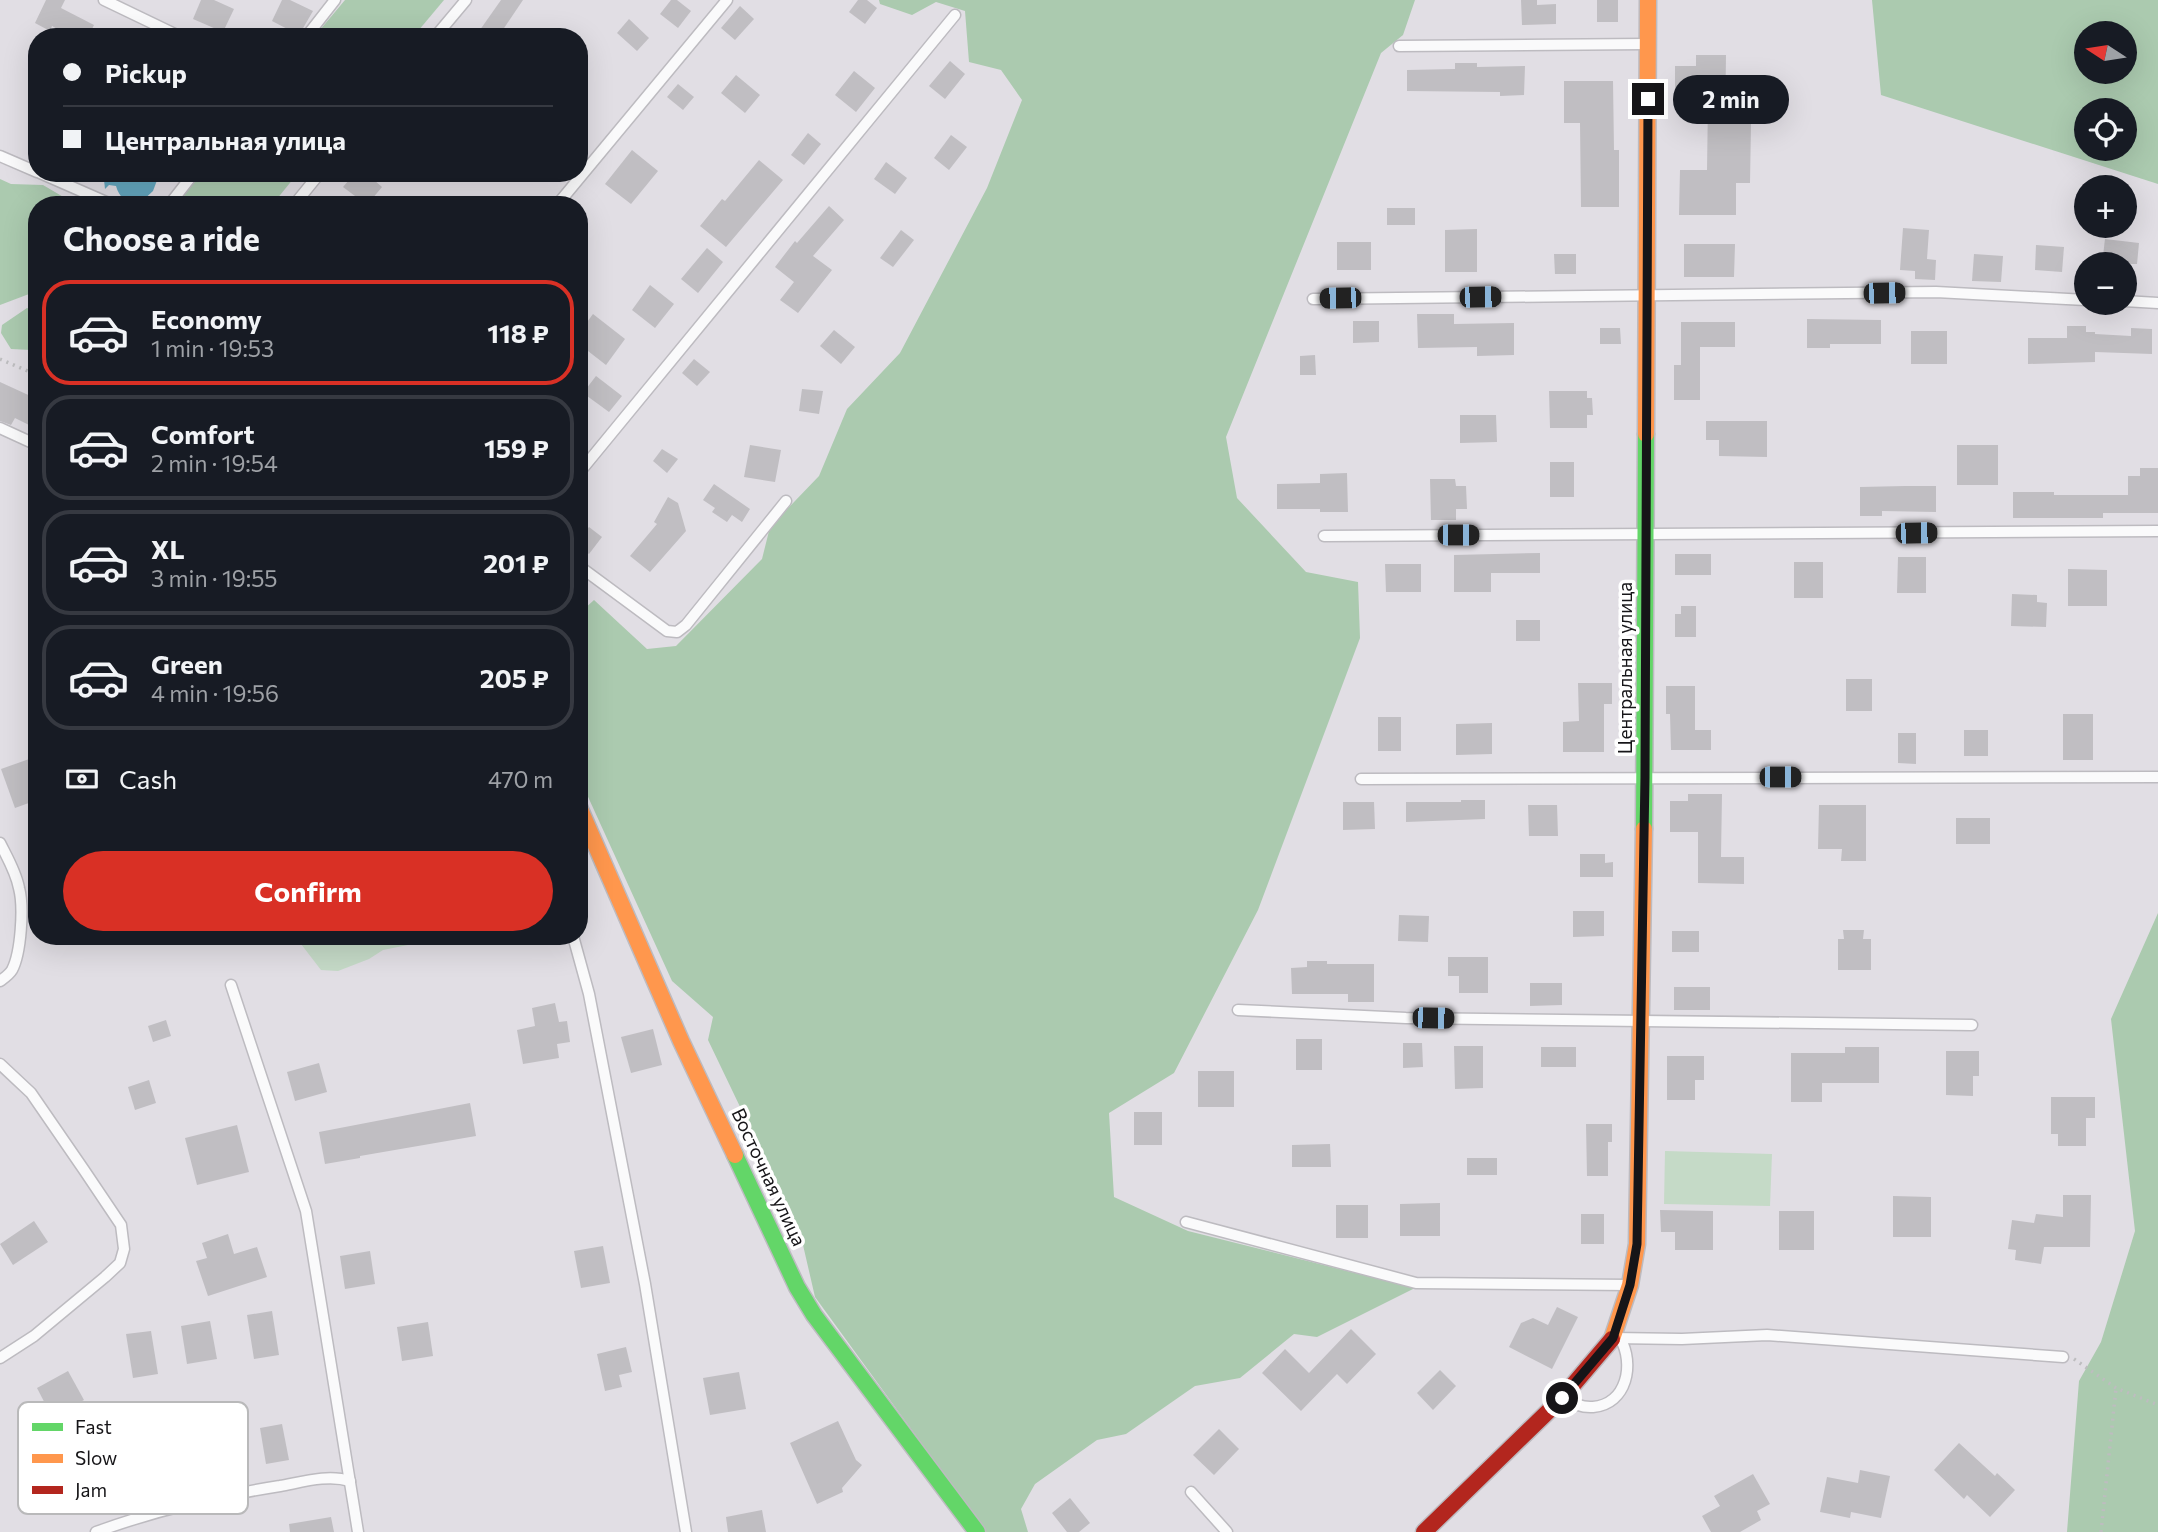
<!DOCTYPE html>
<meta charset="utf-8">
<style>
body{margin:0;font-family:Commissioner,sans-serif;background:#20242c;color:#f1f3f6;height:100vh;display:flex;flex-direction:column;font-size:26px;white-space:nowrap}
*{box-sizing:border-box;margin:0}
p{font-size:23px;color:#9ea1a6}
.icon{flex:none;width:38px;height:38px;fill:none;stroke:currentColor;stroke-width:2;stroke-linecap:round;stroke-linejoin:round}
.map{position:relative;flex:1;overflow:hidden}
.side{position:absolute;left:28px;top:196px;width:560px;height:749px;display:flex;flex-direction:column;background:#171b24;border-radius:28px;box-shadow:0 7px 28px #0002}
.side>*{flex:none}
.hud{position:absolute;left:28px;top:28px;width:560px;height:154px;border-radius:28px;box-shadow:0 7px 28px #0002;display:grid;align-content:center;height:154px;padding:0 35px;background:#171b24}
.needle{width:46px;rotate:282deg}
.controls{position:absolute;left:2074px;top:21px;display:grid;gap:14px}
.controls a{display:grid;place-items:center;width:63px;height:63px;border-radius:50%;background:#171b24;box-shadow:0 7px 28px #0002;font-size:35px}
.end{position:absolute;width:32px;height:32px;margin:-16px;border:9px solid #161518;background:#fff;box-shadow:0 0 0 4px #fff}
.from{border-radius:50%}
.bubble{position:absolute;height:49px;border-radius:24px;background:#171b24;box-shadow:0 7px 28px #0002;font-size:23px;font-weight:700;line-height:49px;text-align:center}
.car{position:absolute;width:21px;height:42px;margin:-21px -10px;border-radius:9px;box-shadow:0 0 5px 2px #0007;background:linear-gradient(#222 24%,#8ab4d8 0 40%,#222 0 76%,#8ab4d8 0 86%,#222 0)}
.hud b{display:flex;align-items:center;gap:24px;height:66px;font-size:26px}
.hud b+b{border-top:2px solid #363941}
.hud i{width:18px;height:18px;background:#f1f3f6}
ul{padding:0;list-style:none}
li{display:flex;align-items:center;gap:21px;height:105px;margin:0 14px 10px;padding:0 21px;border:4px solid #363941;border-radius:28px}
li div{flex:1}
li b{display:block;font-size:26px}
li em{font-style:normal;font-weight:700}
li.selected{border-color:#d93025}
li>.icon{width:63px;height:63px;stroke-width:1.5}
h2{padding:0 35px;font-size:32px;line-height:84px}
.pay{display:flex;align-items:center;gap:18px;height:77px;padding:0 35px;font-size:26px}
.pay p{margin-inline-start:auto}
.action{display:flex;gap:14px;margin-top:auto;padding:14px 35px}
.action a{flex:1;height:80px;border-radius:42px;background:#d93025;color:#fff;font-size:28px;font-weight:700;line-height:80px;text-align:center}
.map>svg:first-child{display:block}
.green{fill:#c5dac7}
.forest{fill:#abcaaf;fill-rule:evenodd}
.water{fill:#64a6be}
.building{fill:#c0bec2}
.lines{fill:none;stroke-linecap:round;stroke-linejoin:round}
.lane-casing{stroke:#bdbbc0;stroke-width:13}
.fast-casing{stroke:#bdbbc0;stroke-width:19}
.slow-casing{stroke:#bdbbc0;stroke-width:19}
.jam-casing{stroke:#bdbbc0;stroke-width:19}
.path{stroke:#bdbdbf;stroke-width:3.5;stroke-dasharray:2 5;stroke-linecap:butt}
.lane{stroke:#fafafb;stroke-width:10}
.fast{stroke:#63d668;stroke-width:16}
.slow{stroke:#ff974d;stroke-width:16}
.jam{stroke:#b3261e;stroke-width:16}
.route{stroke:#161518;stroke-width:9}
.labels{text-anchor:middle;stroke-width:7;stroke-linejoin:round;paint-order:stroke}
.street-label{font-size:19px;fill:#161518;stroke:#fff}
.key{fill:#fff;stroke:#b9b9ba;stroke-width:2}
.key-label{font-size:19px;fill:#161518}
</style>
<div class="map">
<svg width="2158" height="1532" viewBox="0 0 2158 1532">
<rect width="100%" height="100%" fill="#e1dee4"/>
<!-- green -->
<g class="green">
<polygon points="287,936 424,936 418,943 383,950 369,959 338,971 321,970 301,944"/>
<polygon points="1665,1151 1772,1154 1770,1206 1664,1204"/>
</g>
<!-- forest -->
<g class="forest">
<polygon points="345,0 444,0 413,37 314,37"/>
<polygon points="879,0 1415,0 1403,35 1381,53 1226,437 1237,498 1306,572 1358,582 1360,638 1258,910 1174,1073 1109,1113 1114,1197 1188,1231 1415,1288 1317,1337 1294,1334 1240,1378 1195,1386 1126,1434 1097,1440 1035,1484 1021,1509 1028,1532 986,1532 815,1297 800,1232 708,1040 713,1017 672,981 579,777 579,643 585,640 582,611 594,600 647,649 676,646 762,559 770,527 819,476 847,409 900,353 987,188 1022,100 1001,70 969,62 965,11 936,2 912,15 880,4"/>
<path d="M1872,0H2158V184L1881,95ZM2124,33V72H2086V33ZM2124,110V149H2086V110Z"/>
<polygon points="201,173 298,173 272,205 177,205"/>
<polygon points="0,179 11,184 43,185 77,205 37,205 37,291 0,305"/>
<polygon points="27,308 37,313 37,325 30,328 28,338 32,345 31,350 11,349 1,333 2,325"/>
<polygon points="2158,913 2158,1532 2067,1532 2079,1381 2101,1342 2135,1231 2111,1019"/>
</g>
<!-- water -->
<path class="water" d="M108,173H152L159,175L153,191L138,205C127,205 119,197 116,186L109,185L105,189L104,180Z"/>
<!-- building -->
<g class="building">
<polygon points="46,0 65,0 61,8 94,25 88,37 72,37 52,26 50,31 35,23"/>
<polygon points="201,0 214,0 234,9 223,32 193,19"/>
<polygon points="282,0 290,0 313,11 299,35 272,21"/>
<polygon points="501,0 523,0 498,37 475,37"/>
<polygon points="671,0 677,0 691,11 678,28 660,14"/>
<polygon points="858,0 867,0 877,8 865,24 849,12"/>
<polygon points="1521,0 1537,0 1537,5 1556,4 1556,24 1522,25"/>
<rect x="1597" y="0" width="21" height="22"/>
<polygon points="740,6 754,19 735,40 721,28"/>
<polygon points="629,19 649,38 637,51 617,33"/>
<polygon points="1696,55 1726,55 1725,124 1751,124 1750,183 1736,183 1736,215 1679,215 1680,170 1707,170 1708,101 1675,101 1675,66 1696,66"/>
<polygon points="950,61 965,74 945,99 929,86"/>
<polygon points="1455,63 1477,63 1477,67 1525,66 1524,95 1500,96 1500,92 1407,91 1407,70 1455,69"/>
<polygon points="854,71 875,88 856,112 835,95"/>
<polygon points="736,75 760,95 745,113 721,93"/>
<polygon points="1564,81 1613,81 1614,150 1619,150 1619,207 1581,207 1580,123 1564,123"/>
<polygon points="678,84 694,97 683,110 667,97"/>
<polygon points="808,133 821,144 804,165 791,155"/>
<polygon points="951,135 967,147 949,170 934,158"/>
<polygon points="632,150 658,171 631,204 605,184"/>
<polygon points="759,160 783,180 726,247 700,226 722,199 725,201"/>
<polygon points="886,162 907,178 895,194 874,179"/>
<polygon points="355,173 366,173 382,187 367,205 343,187"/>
<polygon points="829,206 844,220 813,256 832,270 798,313 780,300 794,282 775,267 795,241 797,243"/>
<rect x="1387" y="208" width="28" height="17"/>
<polygon points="1903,228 1929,230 1927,259 1936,260 1935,280 1915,279 1915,271 1900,270"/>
<polygon points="1477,229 1477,272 1445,272 1445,230"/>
<polygon points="901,230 914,240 893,267 880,258"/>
<polygon points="2105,239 2139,243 2137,264 2102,264"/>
<rect x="1337" y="242" width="34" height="28"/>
<polygon points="1684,244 1735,244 1734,277 1684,277"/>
<polygon points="2036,245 2064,247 2062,272 2035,270"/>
<polygon points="707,248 723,262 698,293 681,279"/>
<polygon points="1554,254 1576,254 1576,274 1555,274"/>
<polygon points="1974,254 2003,256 2001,282 1972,281"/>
<polygon points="650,285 674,304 655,328 632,310"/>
<polygon points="593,314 625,339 606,365 579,344 579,333"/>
<polygon points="1417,314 1454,314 1454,324 1514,323 1514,355 1477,356 1477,347 1418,348"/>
<polygon points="1807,319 1881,320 1881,344 1830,344 1830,348 1807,348"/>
<polygon points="1353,321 1379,321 1379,342 1353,343"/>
<polygon points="1681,322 1735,322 1735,347 1700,347 1700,400 1674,400 1674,365 1681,365"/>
<polygon points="2067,326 2086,326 2086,332 2095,332 2095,334 2131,336 2131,328 2152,329 2152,354 2095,352 2095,362 2028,364 2028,338 2067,338"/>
<polygon points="1600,328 1620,328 1621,344 1600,344"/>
<polygon points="834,330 855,347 841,364 820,346"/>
<rect x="1911" y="331" width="36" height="33"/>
<polygon points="1315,355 1316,375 1300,375 1300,356"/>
<polygon points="694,359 710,372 697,386 682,373"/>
<polygon points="596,376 622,396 609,412 583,393"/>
<polygon points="0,382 37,399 37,429 15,418 11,425 0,421"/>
<polygon points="802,389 823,391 819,414 799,411"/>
<polygon points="1549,391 1587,391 1587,398 1592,398 1593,415 1587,415 1587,428 1550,428"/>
<polygon points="1460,415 1496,415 1497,442 1460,443"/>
<polygon points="1706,421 1767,421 1767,457 1719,456 1719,440 1706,440"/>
<polygon points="750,445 781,450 775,482 744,477"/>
<rect x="1957" y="445" width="41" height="40"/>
<polygon points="662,449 678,459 667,473 653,461"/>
<rect x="1550" y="462" width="24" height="35"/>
<polygon points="2140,468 2158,468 2158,513 2103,513 2103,518 2013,518 2013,492 2054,492 2054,495 2128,495 2128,476 2140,476"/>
<polygon points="1347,473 1348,512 1320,512 1320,509 1277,509 1277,484 1320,483 1320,474"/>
<polygon points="1430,479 1455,479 1456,486 1466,486 1467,509 1456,509 1456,520 1431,520"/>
<polygon points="714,484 750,509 742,522 732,515 727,522 712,512 715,508 703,500"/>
<polygon points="1905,486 1936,486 1936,512 1882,511 1882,516 1860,516 1860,487"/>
<polygon points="668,497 678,503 686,531 650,572 630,556 657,524 654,522"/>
<polygon points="589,527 602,537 589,554 579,547 579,540"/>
<polygon points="1540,553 1540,573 1491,573 1491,592 1454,592 1454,555"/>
<rect x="1675" y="554" width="36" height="21"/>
<polygon points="1898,557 1926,557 1926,593 1897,593"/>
<rect x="1794" y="562" width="29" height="36"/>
<polygon points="1385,564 1421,564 1421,592 1386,592"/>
<polygon points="2068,569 2107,570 2107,606 2068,606"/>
<polygon points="2012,594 2037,595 2037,602 2047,603 2046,627 2011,626"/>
<polygon points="1681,606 1696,606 1696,637 1675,637 1675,614 1681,614"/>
<rect x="1516" y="620" width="24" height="21"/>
<rect x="1846" y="679" width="26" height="32"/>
<polygon points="1578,683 1612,683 1612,704 1604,704 1604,752 1563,752 1563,722 1579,721"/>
<polygon points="1666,686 1695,686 1695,730 1711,730 1711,750 1671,750 1670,714 1666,714"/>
<rect x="2063" y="714" width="30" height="46"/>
<rect x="1378" y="717" width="23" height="34"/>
<polygon points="1492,723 1492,754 1456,755 1456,724"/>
<rect x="1964" y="730" width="24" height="26"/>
<polygon points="1898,733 1916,733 1916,764 1898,763"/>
<polygon points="32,758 37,771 37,800 15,808 1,769"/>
<polygon points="1688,794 1722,794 1721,857 1744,857 1744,884 1698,883 1698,832 1670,832 1670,801 1688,801"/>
<polygon points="1461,800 1485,800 1485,819 1406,822 1406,802 1461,802"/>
<polygon points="1343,802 1374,802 1375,829 1343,830"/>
<polygon points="1528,805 1557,805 1558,836 1529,836"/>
<polygon points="1819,805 1866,805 1866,861 1841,861 1842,849 1818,849"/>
<rect x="1956" y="818" width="34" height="26"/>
<polygon points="1580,854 1605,854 1605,863 1613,862 1613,877 1580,877"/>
<polygon points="1573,911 1604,911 1604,936 1573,937"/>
<polygon points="1399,915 1429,916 1428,942 1398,941"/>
<polygon points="1843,930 1864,930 1863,939 1871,939 1871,970 1838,970 1838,939 1844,939"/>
<rect x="1672" y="931" width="27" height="21"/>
<polygon points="1448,957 1488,957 1488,993 1459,993 1459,976 1448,976"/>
<polygon points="1307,961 1327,961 1327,964 1374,964 1374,1002 1348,1002 1348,994 1292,994 1291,968 1307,967"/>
<polygon points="1530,983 1562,983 1562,1005 1530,1006"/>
<rect x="1674" y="987" width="36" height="23"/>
<polygon points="555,1003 559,1022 567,1021 570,1042 557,1044 559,1058 523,1064 517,1030 535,1026 532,1008"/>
<polygon points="166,1020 171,1036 153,1042 148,1026"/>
<polygon points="653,1029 662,1065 631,1073 621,1037"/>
<rect x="1296" y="1039" width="26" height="31"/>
<polygon points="1403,1043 1422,1043 1423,1067 1403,1068"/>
<polygon points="1454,1046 1483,1046 1483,1088 1455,1089"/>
<rect x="1541" y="1047" width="35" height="20"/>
<polygon points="1845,1047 1879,1047 1879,1083 1822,1083 1822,1102 1791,1102 1791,1053 1845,1053"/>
<polygon points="1946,1051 1979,1051 1979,1076 1973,1076 1973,1096 1946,1095"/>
<polygon points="1667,1056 1704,1056 1704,1080 1695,1080 1695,1100 1667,1100"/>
<polygon points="319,1063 327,1092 295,1101 287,1072"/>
<rect x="1198" y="1071" width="36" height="36"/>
<polygon points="149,1080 156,1103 135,1110 128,1087"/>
<polygon points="2051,1097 2095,1097 2095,1118 2086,1118 2086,1146 2058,1146 2058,1134 2051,1134"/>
<polygon points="470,1103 476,1136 360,1156 360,1158 325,1164 319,1132"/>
<rect x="1134" y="1112" width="28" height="33"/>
<polygon points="1586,1124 1612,1124 1612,1142 1608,1142 1608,1176 1587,1176"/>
<polygon points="237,1125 249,1172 197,1185 185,1138"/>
<polygon points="1330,1144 1331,1167 1292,1167 1292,1145"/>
<rect x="1467" y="1158" width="30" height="17"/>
<polygon points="2063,1195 2091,1195 2090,1247 2044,1247 2041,1264 2015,1260 2016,1250 2008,1249 2012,1220 2034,1223 2036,1214 2063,1217"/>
<polygon points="1893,1196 1931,1197 1931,1237 1893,1237"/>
<polygon points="1440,1203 1440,1236 1400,1236 1400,1204"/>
<rect x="1336" y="1205" width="32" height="33"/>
<polygon points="1660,1210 1713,1211 1713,1250 1675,1250 1675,1232 1661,1232"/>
<rect x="1779" y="1211" width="35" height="39"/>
<rect x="1581" y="1214" width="23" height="30"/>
<polygon points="34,1221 48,1242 13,1265 0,1244"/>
<polygon points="228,1234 234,1254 257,1247 267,1277 208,1296 196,1261 207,1258 202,1243"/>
<polygon points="603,1246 610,1283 581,1288 574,1251"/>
<polygon points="370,1251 375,1284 345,1289 340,1256"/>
<polygon points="1557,1307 1578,1317 1552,1369 1509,1347 1521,1323 1533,1318 1548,1325"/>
<polygon points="272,1311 279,1355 254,1359 247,1315"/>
<polygon points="210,1321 217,1359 187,1364 181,1326"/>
<polygon points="428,1322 433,1356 402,1361 397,1327"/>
<polygon points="1351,1329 1376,1354 1347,1384 1337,1374 1301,1411 1262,1373 1285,1349 1309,1373"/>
<polygon points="151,1331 158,1374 133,1378 126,1334"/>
<polygon points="626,1347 632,1372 619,1375 622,1387 605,1391 597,1354"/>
<polygon points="1440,1370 1456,1386 1433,1410 1417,1393"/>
<polygon points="68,1371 84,1400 52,1417 37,1388"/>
<polygon points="739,1372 746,1409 710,1415 703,1378"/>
<polygon points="838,1421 856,1460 862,1465 842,1488 843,1492 817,1504 790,1443"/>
<polygon points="282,1424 289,1460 266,1464 260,1428"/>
<polygon points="1219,1429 1239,1449 1214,1475 1193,1455"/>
<polygon points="1959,1443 1995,1476 1997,1473 2015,1490 1990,1517 1967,1495 1964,1499 1934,1470"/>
<polygon points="1860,1470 1890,1476 1881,1518 1851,1512 1850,1518 1820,1512 1827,1477 1858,1483"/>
<polygon points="1753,1474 1770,1504 1757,1511 1761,1520 1740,1532 1711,1532 1702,1516 1720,1506 1714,1496"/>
<polygon points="1070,1498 1090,1523 1079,1532 1067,1532 1052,1513"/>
<polygon points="762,1510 766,1532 728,1532 726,1517"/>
<polygon points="331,1517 334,1532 290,1532 289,1524"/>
</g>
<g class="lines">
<!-- lane casing -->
<g class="lane-casing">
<g id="lane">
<polyline points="104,0 181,37"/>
<polyline points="306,37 335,0"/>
<polyline points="435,37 466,0"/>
<polyline points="1399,46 1646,44"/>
<polyline points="0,156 37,172"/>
<polyline points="40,173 113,205"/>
<polyline points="169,205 194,173"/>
<polyline points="294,205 320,173"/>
<polyline points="557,205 727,0"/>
<polyline points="1313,299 1936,292 2086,300"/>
<polyline points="2124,301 2158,303"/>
<polyline points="0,428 37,445"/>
<polyline points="579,473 955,15"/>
<polyline points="1324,536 2158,531"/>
<polyline points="579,566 667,631 677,632 686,625 786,501"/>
<polyline points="1361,779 2158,777"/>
<path d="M0,843C7,857 16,872 19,888C24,907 21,953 12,970C9,975 4,978 0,981"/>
<polyline points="573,936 589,994 645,1284 686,1532"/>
<polyline points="231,985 306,1211 358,1532"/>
<polyline points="1238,1010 1406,1018 1972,1025"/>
<polyline points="0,1064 31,1093 84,1170 121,1225 124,1249 120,1263 105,1277 34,1336 0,1358"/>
<polyline points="1186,1222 1416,1283 1629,1285"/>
<polyline points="1613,1338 1682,1339 1767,1335 2063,1357"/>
<path d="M1562,1398C1572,1403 1582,1408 1593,1407C1627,1404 1635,1364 1620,1338"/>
<polyline points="1191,1492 1227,1532"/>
<path d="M96,1532C156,1510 217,1496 280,1486C302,1482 328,1474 350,1481"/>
</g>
</g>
<!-- fast casing -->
<g class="fast-casing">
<g id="fast">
<polyline points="1644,829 1646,434"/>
<polyline points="735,1155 797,1287 814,1315 977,1532"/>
</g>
</g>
<!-- slow casing -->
<g class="slow-casing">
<g id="slow">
<polyline points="1646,434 1648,0"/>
<polyline points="579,807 681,1041 735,1155"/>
<polyline points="1612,1339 1630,1285 1637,1244 1644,829"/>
</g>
</g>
<!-- jam casing -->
<g class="jam-casing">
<polyline id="jam" points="1424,1532 1562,1398 1612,1339"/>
</g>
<!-- path -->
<g class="path">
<polyline points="0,359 37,375"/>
<polyline points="2074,1359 2116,1388 2158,1405"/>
<polyline points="2101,1532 2116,1388"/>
</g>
<!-- lane -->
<use href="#lane" class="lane"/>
<!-- fast -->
<use href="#fast" class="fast"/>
<!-- slow -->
<use href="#slow" class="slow"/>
<!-- jam -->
<use href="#jam" class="jam"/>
</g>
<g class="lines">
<!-- route -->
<polyline class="route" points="1562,1398 1613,1338 1630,1285 1637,1244 1645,777 1648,99"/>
</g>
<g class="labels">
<!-- street labels -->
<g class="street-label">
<text transform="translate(1625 668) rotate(-90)" y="7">Центральная улица</text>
<text transform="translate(769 1177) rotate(65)" y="7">Восточная улица</text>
</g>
</g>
<!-- legend -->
<rect x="18" y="1402" width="230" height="112" rx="10" class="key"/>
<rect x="32" y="1423" width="31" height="8" fill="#63d668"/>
<rect x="32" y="1454" width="31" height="9" fill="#ff974d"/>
<rect x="32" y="1486" width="31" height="8" fill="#b3261e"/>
<g class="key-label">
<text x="75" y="1434">Fast</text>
<text x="75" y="1465">Slow</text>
<text x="75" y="1497">Jam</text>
</g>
</svg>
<div class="controls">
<a><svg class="needle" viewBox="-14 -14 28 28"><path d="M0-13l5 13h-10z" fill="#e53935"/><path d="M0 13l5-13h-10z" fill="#9ea1a6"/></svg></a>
<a><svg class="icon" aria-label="locate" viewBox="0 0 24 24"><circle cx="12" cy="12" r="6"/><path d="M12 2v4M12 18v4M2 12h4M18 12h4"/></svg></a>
<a>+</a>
<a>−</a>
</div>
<i class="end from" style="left:1562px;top:1398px"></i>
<i class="end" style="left:1648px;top:99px"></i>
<div class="bubble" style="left:1673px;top:75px;width:116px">2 min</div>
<i class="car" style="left:1884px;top:293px;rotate:89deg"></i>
<i class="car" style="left:1480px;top:297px;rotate:89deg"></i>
<i class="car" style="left:1340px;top:298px;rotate:269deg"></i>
<i class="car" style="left:1916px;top:533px;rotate:89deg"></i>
<i class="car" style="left:1458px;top:535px;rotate:90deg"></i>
<i class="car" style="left:1780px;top:777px;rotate:90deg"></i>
<i class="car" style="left:1433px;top:1018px;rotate:91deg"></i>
<div class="hud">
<b><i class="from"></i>Pickup</b>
<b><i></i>Центральная улица</b>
</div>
<section class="side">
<h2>Choose a ride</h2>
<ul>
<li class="selected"><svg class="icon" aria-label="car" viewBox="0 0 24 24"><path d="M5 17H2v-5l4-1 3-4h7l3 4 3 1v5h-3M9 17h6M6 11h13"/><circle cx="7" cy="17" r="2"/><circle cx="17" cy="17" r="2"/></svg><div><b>Economy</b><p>1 min · 19:53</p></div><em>118 ₽</em></li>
<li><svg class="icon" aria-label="car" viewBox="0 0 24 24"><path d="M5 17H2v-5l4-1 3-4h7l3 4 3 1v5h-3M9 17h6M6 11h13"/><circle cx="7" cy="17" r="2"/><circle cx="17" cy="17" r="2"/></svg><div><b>Comfort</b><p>2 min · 19:54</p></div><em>159 ₽</em></li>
<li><svg class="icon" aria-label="car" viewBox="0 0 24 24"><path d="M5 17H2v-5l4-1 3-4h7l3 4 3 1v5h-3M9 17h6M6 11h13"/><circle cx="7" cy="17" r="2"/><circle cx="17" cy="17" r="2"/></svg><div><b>XL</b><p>3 min · 19:55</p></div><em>201 ₽</em></li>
<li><svg class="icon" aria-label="car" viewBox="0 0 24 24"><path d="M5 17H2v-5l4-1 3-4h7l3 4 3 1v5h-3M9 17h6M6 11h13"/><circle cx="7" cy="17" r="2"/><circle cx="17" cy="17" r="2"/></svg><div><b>Green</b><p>4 min · 19:56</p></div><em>205 ₽</em></li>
</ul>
<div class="pay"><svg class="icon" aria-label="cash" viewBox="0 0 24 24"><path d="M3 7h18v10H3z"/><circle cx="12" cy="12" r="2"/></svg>Cash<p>470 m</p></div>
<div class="action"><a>Confirm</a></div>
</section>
</div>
